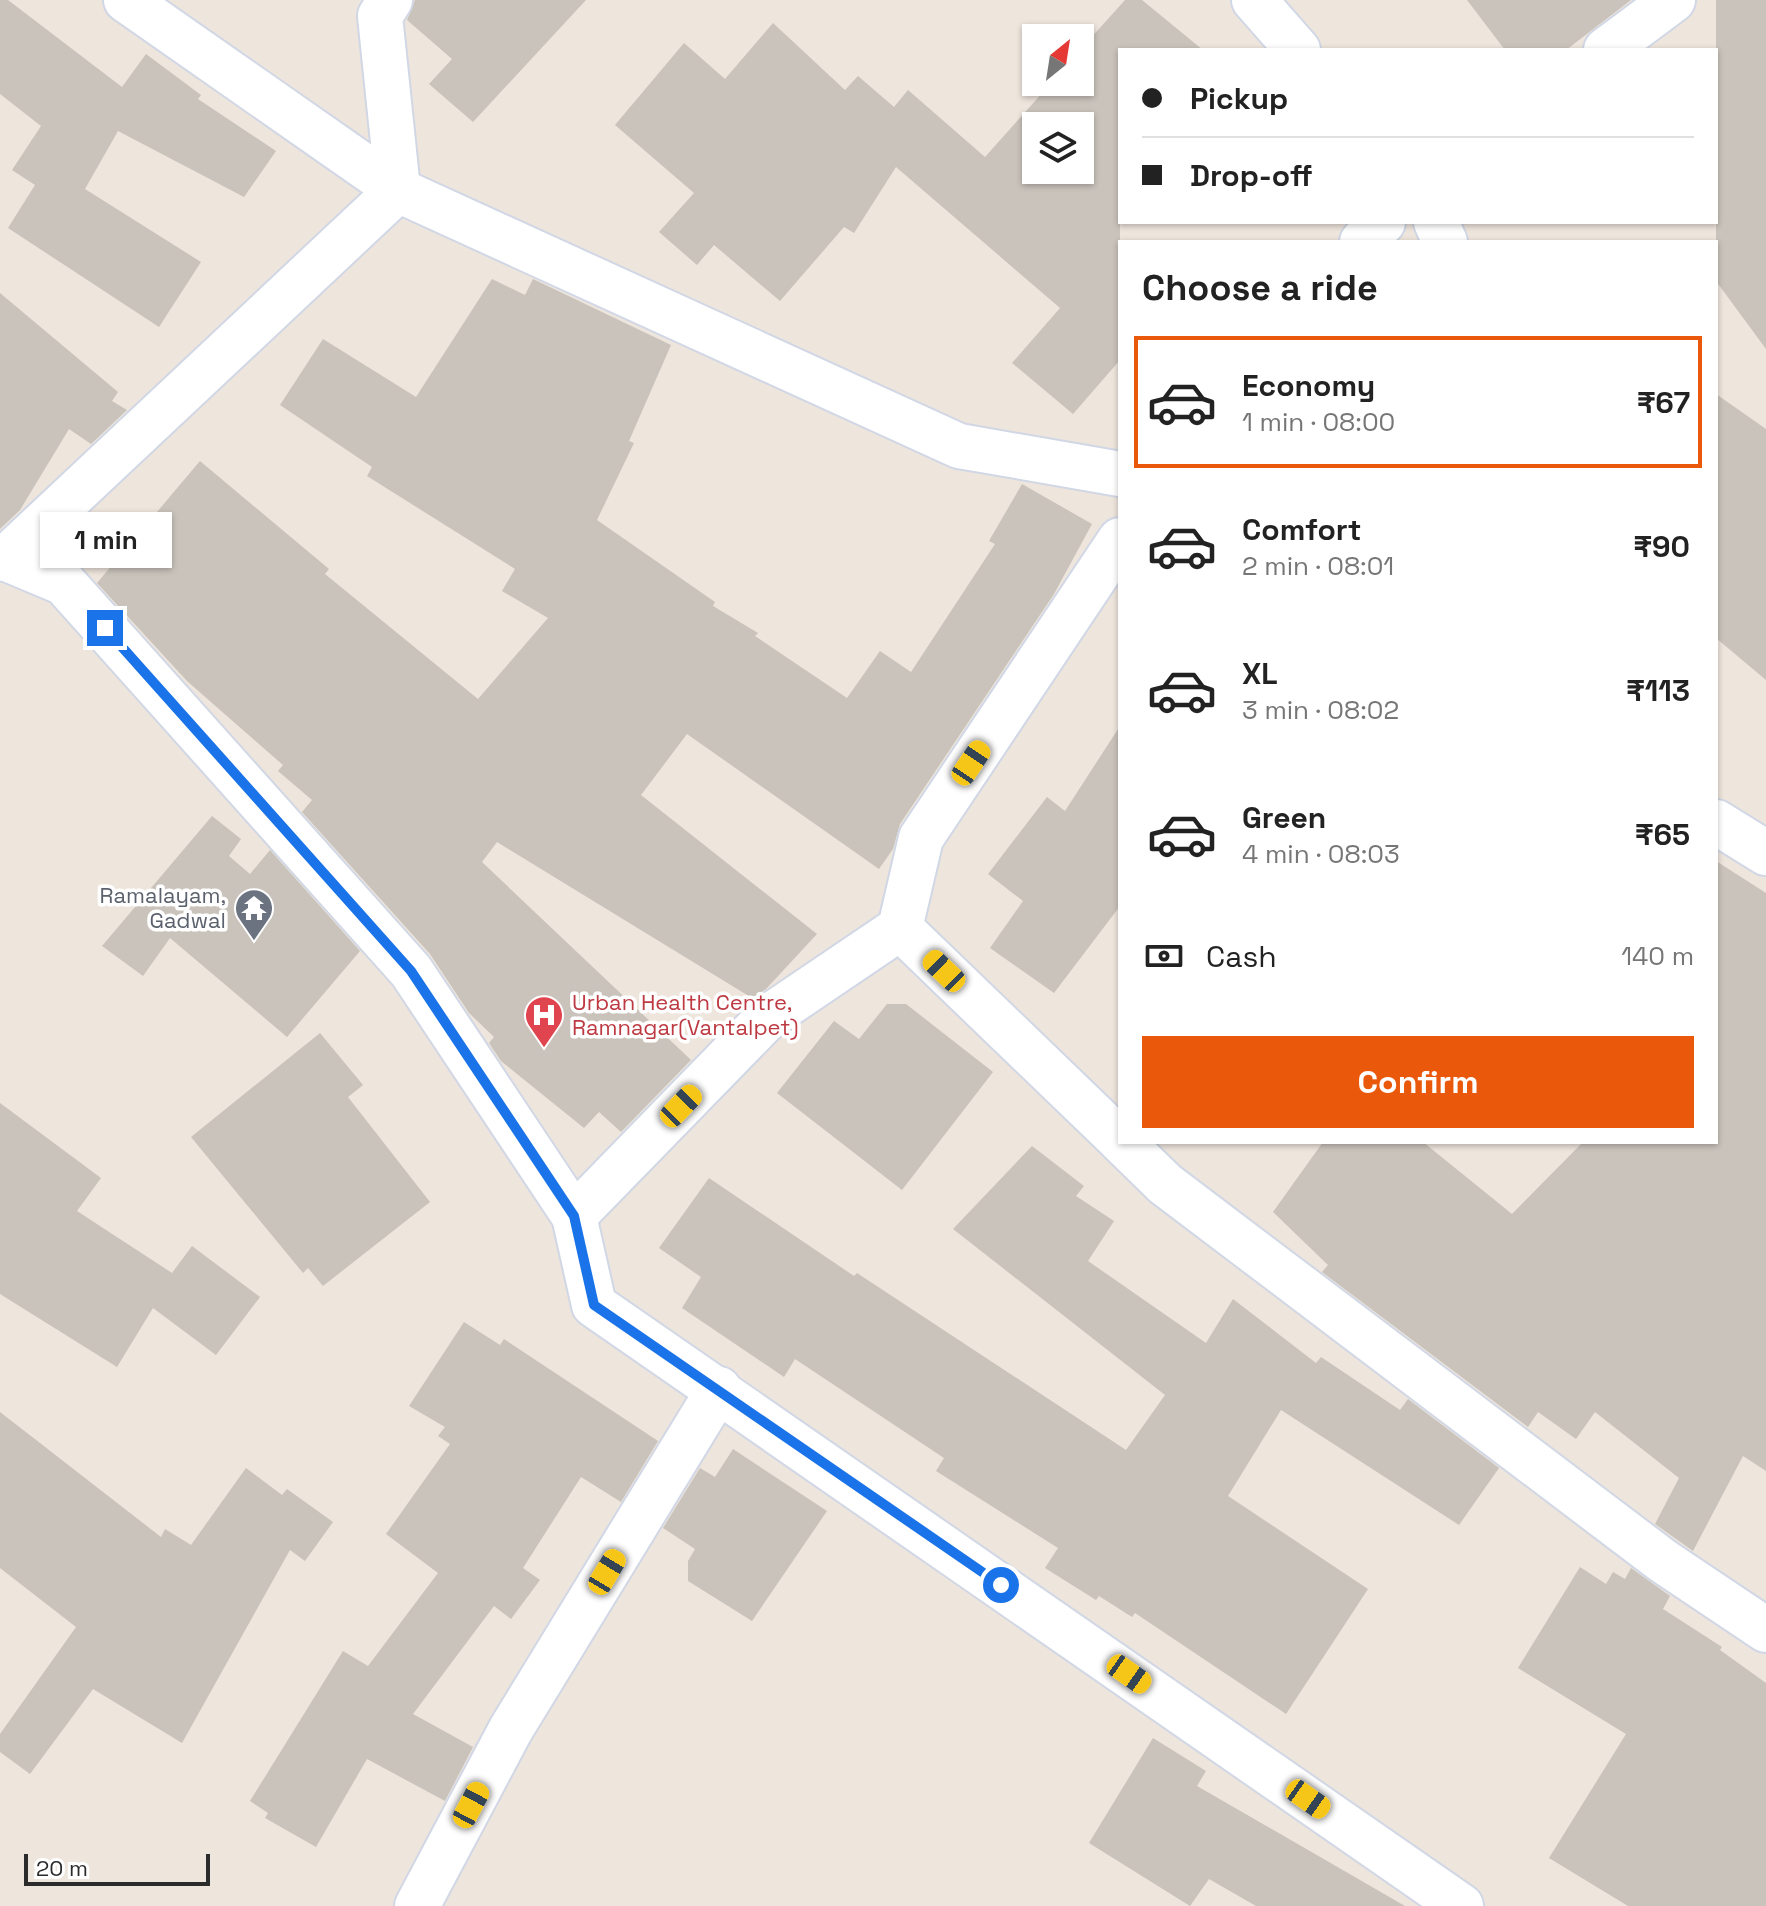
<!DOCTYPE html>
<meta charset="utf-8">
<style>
body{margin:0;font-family:"Space Grotesk",sans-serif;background:#f2f2f2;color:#222;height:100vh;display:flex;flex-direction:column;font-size:30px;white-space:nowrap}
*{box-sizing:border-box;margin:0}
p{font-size:26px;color:#767676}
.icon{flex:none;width:44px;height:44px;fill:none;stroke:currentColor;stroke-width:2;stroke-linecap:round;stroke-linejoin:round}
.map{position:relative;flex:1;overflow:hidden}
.side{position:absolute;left:1118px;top:240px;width:600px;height:904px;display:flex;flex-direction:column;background:#fff;border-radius:0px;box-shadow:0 2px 6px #0004}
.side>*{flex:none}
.guide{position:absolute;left:1118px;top:48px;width:600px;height:176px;border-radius:0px;box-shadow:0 2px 6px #0004;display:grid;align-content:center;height:176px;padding:0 24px;background:#fff}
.needle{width:52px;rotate:30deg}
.buttons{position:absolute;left:1022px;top:24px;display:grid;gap:16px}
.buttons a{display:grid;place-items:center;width:72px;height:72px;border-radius:0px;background:#fff;box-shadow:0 2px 6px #0004;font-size:40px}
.scale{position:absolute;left:24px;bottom:20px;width:186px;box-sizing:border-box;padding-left:8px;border:4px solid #2b2b2b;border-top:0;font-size:22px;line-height:28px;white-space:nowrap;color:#2b2b2b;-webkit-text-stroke:6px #fff;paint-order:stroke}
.end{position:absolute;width:36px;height:36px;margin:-18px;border:10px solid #1a73e8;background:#fff;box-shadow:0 0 0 4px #fff}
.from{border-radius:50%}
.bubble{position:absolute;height:56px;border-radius:0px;background:#fff;box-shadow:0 2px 6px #0004;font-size:26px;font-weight:600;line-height:56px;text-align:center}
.car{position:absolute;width:24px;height:48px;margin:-24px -12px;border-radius:10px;box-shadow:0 0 6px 2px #0007;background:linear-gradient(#f5c518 24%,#345 0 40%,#f5c518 0 76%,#345 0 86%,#f5c518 0)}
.guide b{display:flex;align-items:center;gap:28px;height:76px;font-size:30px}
.guide b+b{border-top:2px solid #e0e0e0}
.guide i{width:20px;height:20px;background:#222}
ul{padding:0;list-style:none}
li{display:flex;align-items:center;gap:24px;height:132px;margin:0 16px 12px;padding:0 8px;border:4px solid transparent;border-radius:0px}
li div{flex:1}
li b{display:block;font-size:30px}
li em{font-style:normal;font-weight:600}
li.on{border-color:#ea580c}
li>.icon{width:72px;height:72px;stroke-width:1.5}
h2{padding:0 24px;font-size:36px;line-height:96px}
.pay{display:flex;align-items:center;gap:20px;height:88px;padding:0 24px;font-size:30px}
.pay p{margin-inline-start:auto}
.primary-button{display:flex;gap:16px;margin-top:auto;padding:16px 24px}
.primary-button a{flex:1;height:92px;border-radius:0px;background:#ea580c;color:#fff;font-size:32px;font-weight:600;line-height:92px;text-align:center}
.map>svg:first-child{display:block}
.building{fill:#c9c3bb;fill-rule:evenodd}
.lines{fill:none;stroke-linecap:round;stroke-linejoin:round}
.street-casing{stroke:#d1d7e5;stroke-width:48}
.street{stroke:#fff;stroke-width:44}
.route{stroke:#1a73e8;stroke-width:10}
.labels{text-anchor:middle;stroke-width:7;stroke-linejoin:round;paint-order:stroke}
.worship-label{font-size:22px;fill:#5b616d;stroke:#fff;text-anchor:end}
.health-label{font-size:22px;fill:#be3a42;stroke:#fff;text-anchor:start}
</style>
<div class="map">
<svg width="1766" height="1906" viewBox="0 0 1766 1906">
<rect width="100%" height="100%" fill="#eee5dc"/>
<!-- building -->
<g class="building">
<polygon points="0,0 8,0 122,87 146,54 201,95 198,99 276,151 244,197 118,131 85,189 201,262 159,327 8,228 35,185 12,170 41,126 0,94"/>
<polygon points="415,0 586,0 473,122 429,84 452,59 407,20"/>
<path d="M1125,0H1142L1203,50H1120V360L1073,414L1012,363L1060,308L896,167L854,233L844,227L780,301L714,245L697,265L659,232L694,193L615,125L684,43L725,79L773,23L845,90L858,76L894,107L908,90L985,157L1052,82H1080V50ZM1036,126H1080V170H1036Z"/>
<polygon points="1467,0 1631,0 1566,50 1505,50"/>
<polygon points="1716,0 1766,0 1766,349 1716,281"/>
<polygon points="492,279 525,295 533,279 671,345 629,441 634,443 597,520 715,602 713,606 758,633 755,636 847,698 880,651 911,672 995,544 989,541 1022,484 1092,524 1054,594 900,824 893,849 879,869 687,734 641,795 817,934 766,989 752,998 497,842 482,862 691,1060 621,1132 599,1112 584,1128 501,1061 489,1043 494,1037 469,1013 430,954 302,812 312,800 278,771 283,765 187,681 97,583 200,461 329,569 325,574 478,699 548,618 502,591 515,569 367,476 372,467 280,405 323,339 416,397"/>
<polygon points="0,293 118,392 112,401 127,410 91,444 69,429 20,510 0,529"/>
<polygon points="1716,394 1766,429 1766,680 1716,638"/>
<polygon points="1120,726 1120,906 1054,993 990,948 1023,901 988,874 1047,797 1065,811"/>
<polygon points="212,816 241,839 229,856 250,874 270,850 360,951 287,1037 170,938 143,976 102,946"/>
<polygon points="1716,861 1766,893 1766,1471 1743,1456 1693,1551 1655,1524 1679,1478 1595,1412 1576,1439 1538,1412 1528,1427 1322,1272 1328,1265 1273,1212 1323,1142 1423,1142 1512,1214 1583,1142 1716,1142"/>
<polygon points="887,1004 906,1004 993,1072 902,1190 777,1093 834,1021 859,1039"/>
<polygon points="320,1033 363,1085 348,1097 430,1202 323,1286 308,1268 303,1273 191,1137"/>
<polygon points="0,1103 101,1178 77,1211 172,1273 192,1246 260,1297 216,1355 153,1308 117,1367 0,1294"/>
<polygon points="1032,1146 1084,1186 1076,1196 1114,1221 1088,1261 1206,1343 1233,1299 1316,1363 1321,1357 1400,1410 1408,1399 1499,1468 1459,1525 1281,1410 1228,1496 1368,1589 1286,1714 1135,1613 1132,1617 1099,1596 1096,1600 1045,1568 1058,1548 936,1471 944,1458 795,1359 784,1377 682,1308 701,1277 659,1248 709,1178 854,1276 857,1273 1126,1450 1165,1395 953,1229"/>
<polygon points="464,1322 500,1345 504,1339 658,1441 621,1502 581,1477 523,1568 540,1580 511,1619 494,1606 413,1714 473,1747 445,1801 367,1759 316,1847 265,1818 268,1813 250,1801 343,1651 368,1666 438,1573 386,1534 450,1444 438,1436 445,1427 409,1406"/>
<polygon points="0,1412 161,1537 165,1529 191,1545 246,1468 282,1495 287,1489 333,1522 305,1561 290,1550 182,1743 93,1689 30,1774 0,1752 0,1734 76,1627 0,1568"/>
<polygon points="733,1449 827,1511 752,1621 688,1581 688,1561 695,1549 663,1528 700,1468 715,1477"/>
<polygon points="1580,1567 1606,1584 1613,1572 1625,1579 1631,1568 1670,1596 1663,1609 1722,1647 1720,1650 1766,1683 1766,1906 1628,1906 1549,1858 1626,1734 1518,1668"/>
<polygon points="1153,1738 1206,1771 1197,1786 1405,1906 1256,1906 1209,1879 1190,1906 1089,1843"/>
</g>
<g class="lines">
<!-- street casing -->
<g class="street-casing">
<g id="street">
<polyline points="126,0 398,190 959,446 1120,474"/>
<polyline points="1254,0 1298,50"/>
<polyline points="1606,50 1673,0"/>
<polyline points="1436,222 1445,242"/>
<polyline points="1362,242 1383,222"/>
<polyline points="0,556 64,583 411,971 574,1216 594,1305 1461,1906"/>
<polyline points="5,559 398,190 380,16 390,0"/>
<polyline points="1716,822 1766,853"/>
<polyline points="900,928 1120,1140"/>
<polyline points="1122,1142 1165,1184 1663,1561 1766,1630"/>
<polyline points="574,1216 767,1018 900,928 921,838 1120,540"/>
<polyline points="417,1906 511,1729 719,1389"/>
</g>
</g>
<!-- street -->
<use href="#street" class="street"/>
</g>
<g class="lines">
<!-- route -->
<polyline class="route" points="105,628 411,971 574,1216 594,1305 1001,1585"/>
</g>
<!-- icons -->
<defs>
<g id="temple-pin" transform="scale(2)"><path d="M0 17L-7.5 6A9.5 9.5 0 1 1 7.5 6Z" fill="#6b7280" stroke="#fff"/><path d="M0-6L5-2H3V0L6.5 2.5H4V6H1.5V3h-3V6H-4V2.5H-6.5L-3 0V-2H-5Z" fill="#fff"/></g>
<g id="hospital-pin" transform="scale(2)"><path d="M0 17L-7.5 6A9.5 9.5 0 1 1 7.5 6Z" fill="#e0444e" stroke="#fff"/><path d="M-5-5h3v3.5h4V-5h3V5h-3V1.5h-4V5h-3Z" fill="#fff"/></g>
</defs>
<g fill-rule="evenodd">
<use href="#temple-pin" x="254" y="908"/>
<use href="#hospital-pin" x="544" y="1015"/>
</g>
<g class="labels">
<!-- worship labels -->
<g class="worship-label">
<text x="226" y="903">Ramalayam,<tspan x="226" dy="25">Gadwal</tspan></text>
</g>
<!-- health labels -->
<g class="health-label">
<text x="572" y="1010">Urban Health Centre,<tspan x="572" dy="25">Ramnagar(Vantalpet)</tspan></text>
</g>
</g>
</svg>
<div class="buttons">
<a><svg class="needle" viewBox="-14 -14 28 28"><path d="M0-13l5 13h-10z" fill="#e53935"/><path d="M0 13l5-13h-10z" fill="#767676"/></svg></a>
<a><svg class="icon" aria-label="layers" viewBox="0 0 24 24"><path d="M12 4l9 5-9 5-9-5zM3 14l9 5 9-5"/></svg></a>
</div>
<div class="scale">20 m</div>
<i class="end from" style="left:1001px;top:1585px"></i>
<i class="end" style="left:105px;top:628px"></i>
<div class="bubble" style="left:40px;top:512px;width:132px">1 min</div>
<i class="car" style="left:971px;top:763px;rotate:34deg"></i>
<i class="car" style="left:944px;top:971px;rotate:314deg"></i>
<i class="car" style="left:681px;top:1106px;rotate:44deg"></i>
<i class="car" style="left:607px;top:1572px;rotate:31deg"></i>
<i class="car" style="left:1129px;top:1674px;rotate:125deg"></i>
<i class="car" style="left:1308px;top:1799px;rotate:125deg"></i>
<i class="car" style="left:471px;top:1805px;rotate:28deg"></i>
<div class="guide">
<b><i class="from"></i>Pickup</b>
<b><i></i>Drop-off</b>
</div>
<section class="side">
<h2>Choose a ride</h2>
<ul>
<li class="on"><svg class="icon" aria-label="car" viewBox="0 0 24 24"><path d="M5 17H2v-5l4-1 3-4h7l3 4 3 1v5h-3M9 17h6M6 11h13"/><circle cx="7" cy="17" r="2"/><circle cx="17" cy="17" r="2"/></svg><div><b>Economy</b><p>1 min · 08:00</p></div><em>₹67</em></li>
<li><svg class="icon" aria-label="car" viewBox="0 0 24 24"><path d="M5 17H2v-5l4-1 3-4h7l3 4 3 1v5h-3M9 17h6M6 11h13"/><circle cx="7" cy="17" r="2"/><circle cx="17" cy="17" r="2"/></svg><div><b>Comfort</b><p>2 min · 08:01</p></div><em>₹90</em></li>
<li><svg class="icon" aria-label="car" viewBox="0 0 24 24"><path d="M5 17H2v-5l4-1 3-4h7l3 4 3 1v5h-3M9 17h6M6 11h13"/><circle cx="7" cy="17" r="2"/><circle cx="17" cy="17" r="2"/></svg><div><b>XL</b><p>3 min · 08:02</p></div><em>₹113</em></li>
<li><svg class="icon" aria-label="car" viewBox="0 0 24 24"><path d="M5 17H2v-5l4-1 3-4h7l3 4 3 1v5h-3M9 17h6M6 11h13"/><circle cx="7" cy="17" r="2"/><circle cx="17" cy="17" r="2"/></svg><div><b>Green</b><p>4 min · 08:03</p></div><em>₹65</em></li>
</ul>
<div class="pay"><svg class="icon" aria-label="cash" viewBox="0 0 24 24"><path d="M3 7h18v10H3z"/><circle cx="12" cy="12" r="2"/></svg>Cash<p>140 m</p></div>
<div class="primary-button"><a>Confirm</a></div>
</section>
</div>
